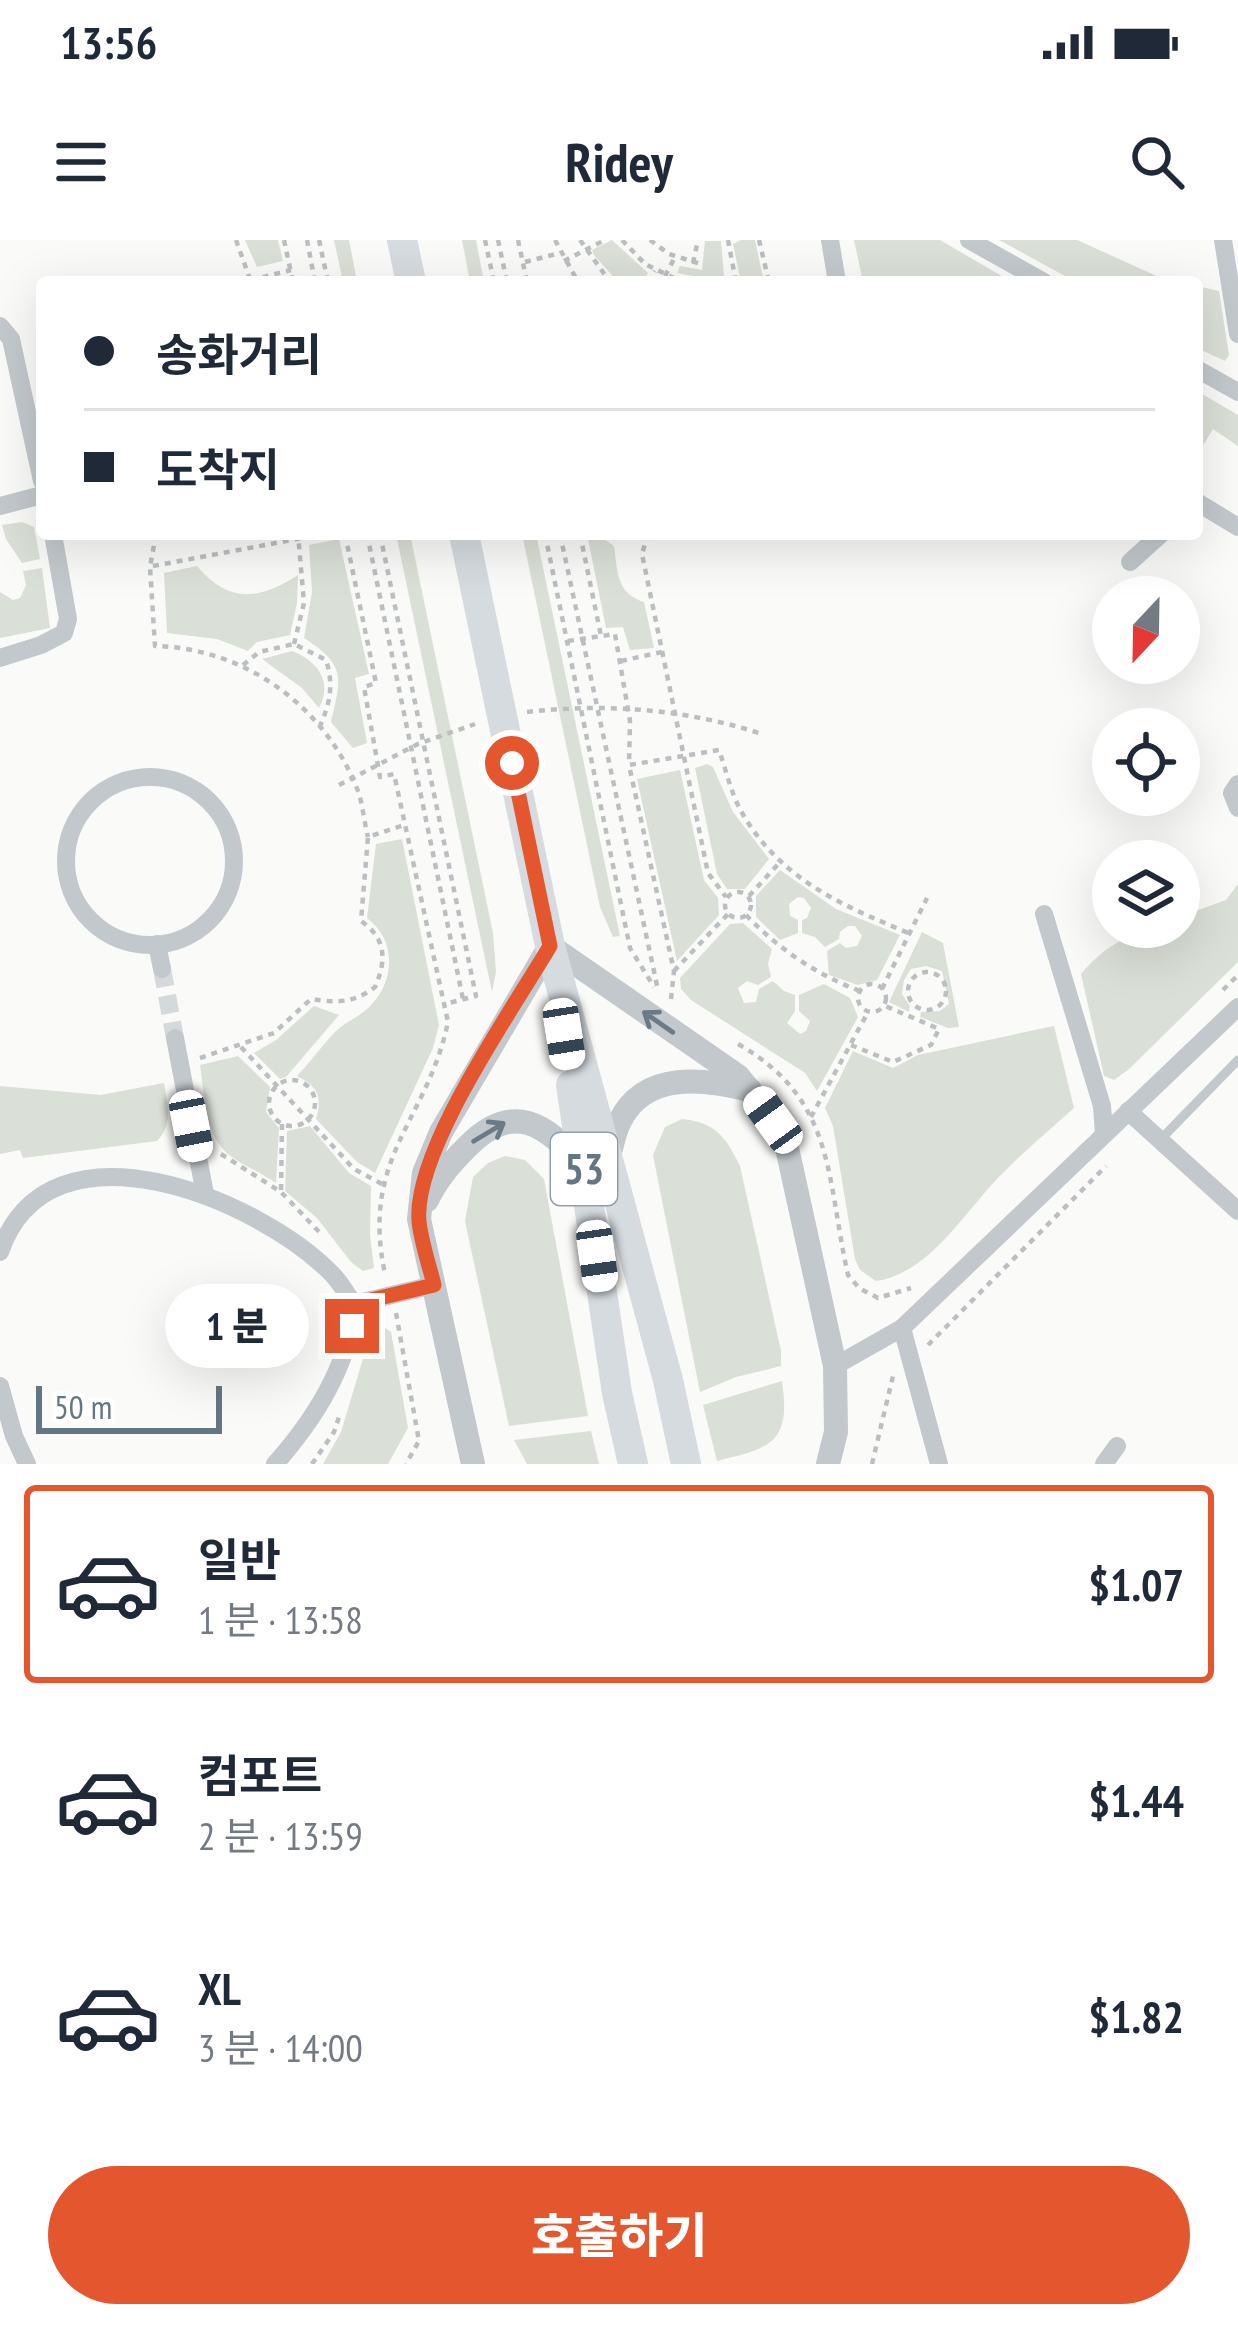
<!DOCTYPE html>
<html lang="ko">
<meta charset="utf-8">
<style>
body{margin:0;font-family:"PT Sans Narrow","Noto Sans KR",sans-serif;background:#f6f6f7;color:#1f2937;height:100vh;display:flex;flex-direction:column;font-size:45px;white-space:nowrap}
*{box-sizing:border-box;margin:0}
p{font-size:39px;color:#747a83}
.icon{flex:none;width:66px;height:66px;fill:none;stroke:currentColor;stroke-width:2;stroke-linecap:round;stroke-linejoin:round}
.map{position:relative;height:1224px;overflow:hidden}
.panel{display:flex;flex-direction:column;background:#fff;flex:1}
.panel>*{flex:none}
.top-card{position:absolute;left:36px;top:36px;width:1167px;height:264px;border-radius:12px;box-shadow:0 12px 48px #0002;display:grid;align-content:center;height:264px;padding:0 48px;background:#fff}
.needle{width:78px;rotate:202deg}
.fabs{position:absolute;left:1092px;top:336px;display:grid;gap:24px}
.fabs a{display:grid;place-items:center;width:108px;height:108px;border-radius:50%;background:#fff;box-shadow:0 12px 48px #0002;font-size:60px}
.scale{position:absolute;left:36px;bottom:30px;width:186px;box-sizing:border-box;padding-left:12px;border:6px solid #657683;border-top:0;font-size:33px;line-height:42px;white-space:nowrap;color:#657683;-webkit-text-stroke:9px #fff;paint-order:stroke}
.end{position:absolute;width:54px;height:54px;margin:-27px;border:15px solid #e4572e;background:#fff;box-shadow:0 0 0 6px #fff}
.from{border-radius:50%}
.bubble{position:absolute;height:84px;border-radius:42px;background:#fff;box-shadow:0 12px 48px #0002;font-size:39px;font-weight:800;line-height:84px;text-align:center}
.car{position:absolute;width:36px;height:72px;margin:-36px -18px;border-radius:15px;box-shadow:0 0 9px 3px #0007;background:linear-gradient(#fff 24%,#345 0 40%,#fff 0 76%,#345 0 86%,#fff 0)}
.top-card b{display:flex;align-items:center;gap:42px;height:114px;font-size:45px}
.top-card b+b{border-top:3px solid #e0e1e3}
.top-card i{width:30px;height:30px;background:#1f2937}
ul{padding:21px 0 0;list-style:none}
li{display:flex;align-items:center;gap:36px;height:198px;margin:0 24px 18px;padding:0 24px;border:6px solid transparent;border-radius:12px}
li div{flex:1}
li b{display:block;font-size:45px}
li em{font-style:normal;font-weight:800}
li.current{border-color:#e4572e}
li>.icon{width:108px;height:108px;stroke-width:1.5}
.action{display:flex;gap:24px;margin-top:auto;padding:24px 48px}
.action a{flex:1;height:138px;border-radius:72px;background:#e4572e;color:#fff;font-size:48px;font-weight:800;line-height:138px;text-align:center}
.status{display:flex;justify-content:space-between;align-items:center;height:84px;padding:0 60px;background:#fff;direction:ltr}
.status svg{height:33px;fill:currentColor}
header{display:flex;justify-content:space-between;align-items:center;height:156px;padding:0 48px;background:#fff;font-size:54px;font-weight:800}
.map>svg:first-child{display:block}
.green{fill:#dadfd7}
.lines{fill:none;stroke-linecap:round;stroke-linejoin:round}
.minor-tunnel{stroke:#d5d9db;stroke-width:18;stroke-dasharray:18 9;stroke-linecap:butt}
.path{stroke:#bbbfc2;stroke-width:4.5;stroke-dasharray:6 6;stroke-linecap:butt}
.service{stroke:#c3c8cc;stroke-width:9}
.minor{stroke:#c3c8cc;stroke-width:18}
.tertiary{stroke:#c3c8cc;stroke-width:24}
.primary{stroke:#d6dbdf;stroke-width:30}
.oneway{stroke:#6a7a87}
.route{stroke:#e4572e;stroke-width:15}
.labels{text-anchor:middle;stroke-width:12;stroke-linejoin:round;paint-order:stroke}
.shield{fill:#fff;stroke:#939fa8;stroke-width:3}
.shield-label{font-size:42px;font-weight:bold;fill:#657683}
</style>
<div class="status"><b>13:56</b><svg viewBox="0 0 49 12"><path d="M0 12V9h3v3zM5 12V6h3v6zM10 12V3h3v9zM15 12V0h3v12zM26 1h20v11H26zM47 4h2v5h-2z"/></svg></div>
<header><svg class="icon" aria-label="menu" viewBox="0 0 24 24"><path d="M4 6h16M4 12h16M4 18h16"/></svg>Ridey<svg class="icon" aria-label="search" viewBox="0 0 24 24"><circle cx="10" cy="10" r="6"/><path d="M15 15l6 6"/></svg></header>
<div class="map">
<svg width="1238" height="1224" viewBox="0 0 1238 1224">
<rect width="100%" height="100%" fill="#fafaf8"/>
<!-- green -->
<g class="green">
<polygon points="245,0 278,0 283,21 257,27"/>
<polygon points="334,0 349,0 357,42 343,42"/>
<polygon points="462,0 476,0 484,42 470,42"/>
<polygon points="612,0 648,33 642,42 618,42 594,15 592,10"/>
<polygon points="741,0 755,0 764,42 741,42 733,4"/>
<polygon points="854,0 940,0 1012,42 863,42"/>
<polygon points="999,0 1077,0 1161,38 1177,42 1076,42"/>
<polygon points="705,1 721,1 724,36 705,38 677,33 680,26 702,30"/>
<polygon points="1197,46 1219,51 1229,115 1225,121 1197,108"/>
<polygon points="1197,151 1238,175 1238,206 1213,189 1197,215"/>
<polygon points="22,282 34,287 40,319 22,323 6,299 2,285"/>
<polygon points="396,294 410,294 493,693 496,732 492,752"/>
<polygon points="522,294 536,294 620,696 613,697 600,667"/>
<path d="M587,294H597L614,306C618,333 616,353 644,362L654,408L630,410L623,387L606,388Z"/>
<path d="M339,299L369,434L355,438L367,503L353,508L331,482C342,437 346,425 304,398L312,352L309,305Z"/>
<path d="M197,326C229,364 259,360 298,335L297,363L290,395L257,402L248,411L217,399L167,393L164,333Z"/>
<polygon points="42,328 50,388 0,398 0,352 13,360 20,358 26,345 23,331"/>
<path d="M292,411C318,421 333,442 319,468L302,448L262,419Z"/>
<polygon points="707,524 713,527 733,572 769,619 745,649 727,649 717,634 695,528"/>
<polygon points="680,530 704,640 718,658 719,675 677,721 637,539"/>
<path d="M402,599L439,785L433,808L375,933L357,922L316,879C322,857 319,847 297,836C310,822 322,806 335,792C344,783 357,778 367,769C395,744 398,701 367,678L376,604Z"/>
<polygon points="780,630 836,669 900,695 877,740 858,745 829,735 827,711 840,703 846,708 857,706 862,696 855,686 848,686 840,692 839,699 825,707 815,697 802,693 802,680 807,678 811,668 804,658 798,657 789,664 790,676 798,680 798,693 780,700 756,677 756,656"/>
<path d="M1238,644V722L1129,829L1114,840L1104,836L1081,734C1107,703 1138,687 1179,687V677L1226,660Z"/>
<polygon points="743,683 772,709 768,724 771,737 758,745 747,741 738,748 744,763 756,762 759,749 773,741 784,751 795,755 795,771 787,783 800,794 806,791 810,781 799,771 799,755 824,744 850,758 858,777 817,851 805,833 691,760 681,749 680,738 730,684"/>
<polygon points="922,692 943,703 959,787 948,788 920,777 921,772 940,771 949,764 942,731 926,726 911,729 904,740 902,754 910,766 909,772 889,762"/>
<polygon points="314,766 339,775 286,837 280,839 254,813 276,800"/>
<path d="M1054,786L1074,868C1051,889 1026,909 1004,932C966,968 932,1033 876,1041L860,1030L855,1019L833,886L825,868L853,811L893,828L918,815Z"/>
<path d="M238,816L270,847L266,872L279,888L276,943C262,933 246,927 232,917C204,898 205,856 200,825Z"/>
<path d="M164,843C167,865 174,884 157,901L23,918L20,910L0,914V846L101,855Z"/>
<path d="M682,879C715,882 726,897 740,926L781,1111V1126L736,1137L700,1152L653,915L665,887Z"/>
<polygon points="310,886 349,933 371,946 370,995 374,1028 363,1031 351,1022 317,978 285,951 287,891"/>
<polygon points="505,916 525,920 544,939 588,1176 509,1186 465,981 473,937 488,923"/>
<polygon points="381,1085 391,1092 408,1188 388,1224 323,1224 341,1192 371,1092"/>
<path d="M782,1141C791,1202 772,1208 717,1221L703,1165Z"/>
<polygon points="591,1191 599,1224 527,1224 514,1200"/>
</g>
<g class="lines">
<!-- minor-tunnel -->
<polyline class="minor-tunnel" points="162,729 175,798"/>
<!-- path -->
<g class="path">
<polyline points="236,0 251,42"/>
<polyline points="284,0 293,42"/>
<polyline points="307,0 315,42"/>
<polyline points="319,0 328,42"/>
<polyline points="485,0 494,42"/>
<polyline points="498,0 507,42"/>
<polyline points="518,0 527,42"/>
<polyline points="555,0 578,42"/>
<polyline points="580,0 610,42"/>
<polyline points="622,0 645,24 682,42"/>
<polyline points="650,0 669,14 701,24"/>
<polyline points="728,0 736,42"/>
<polyline points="759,0 769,42"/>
<polyline points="564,21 605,0"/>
<polyline points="525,22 560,13"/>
<polyline points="693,23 698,0"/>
<polyline points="665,36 675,17"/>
<polyline points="251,40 291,30"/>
<polyline points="648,42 655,31"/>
<path d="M156,294L150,327L155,406C245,408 326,467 358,551C363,565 364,582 368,597"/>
<path d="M345,294L376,443L364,447L380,537L394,534L448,782C427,882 360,917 385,1034"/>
<polyline points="367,294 463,759"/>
<polyline points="380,294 476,756 445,764"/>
<polyline points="545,294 630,708 654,747"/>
<polyline points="560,294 658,750"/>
<polyline points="580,294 601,396"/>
<polyline points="648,294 642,314 708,633 726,657"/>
<polyline points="153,326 324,294"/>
<polyline points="568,401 615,394 630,481 629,525"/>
<polyline points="294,404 304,363 298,294"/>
<polyline points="621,421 662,412"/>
<path d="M243,425L259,412L294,404L326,420C334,445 330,463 320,486"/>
<path d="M527,472C605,463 684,469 759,493"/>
<polyline points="339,545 418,504 475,484"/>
<circle cx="738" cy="665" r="13"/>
<polyline points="749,656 780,622"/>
<path d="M746,675C779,709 815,734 860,751"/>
<polyline points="674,731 728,674"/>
<circle cx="927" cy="751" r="19"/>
<circle cx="872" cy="758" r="14"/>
<polyline points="882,749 927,658"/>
<polyline points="1223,750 1238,735"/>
<path d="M671,759L674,731L629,525L719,510C726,530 731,553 741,571C779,639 843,666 911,694"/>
<path d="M738,804C836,860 826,937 848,1035L859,1048L878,1058L911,1048"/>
<polyline points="851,805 893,822 931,805 939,789 883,765"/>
<polyline points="241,807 354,929 382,944"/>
<path d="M200,818L274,793L311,759C338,763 354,763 375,747C387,720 386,698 361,681L368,597L404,585"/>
<circle cx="292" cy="863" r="23"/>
<polyline points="811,877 868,772"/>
<polyline points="221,914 281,952 323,996"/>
<polyline points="281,950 282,884"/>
<polyline points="396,1073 419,1201 406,1224"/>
<polyline points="928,1105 1106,926"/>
<polyline points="312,1224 334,1192 340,1174"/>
<polyline points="872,1224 893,1136"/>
</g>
<!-- service -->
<polyline class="service" points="1160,900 1238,820"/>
<!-- minor -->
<g class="minor">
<polyline points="830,0 837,42"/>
<polyline points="969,0 1044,42"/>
<polyline points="1223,0 1238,94"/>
<polyline points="0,86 11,99 42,241"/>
<polyline points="1197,129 1238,152"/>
<polyline points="1197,262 1238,287"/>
<polyline points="0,266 42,255"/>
<polyline points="1130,322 1161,294"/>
<polyline points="0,418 41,405 64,393 68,379 53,294"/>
<circle cx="150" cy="621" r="84"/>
<polyline points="1238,544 1232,553 1238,568"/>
<polyline points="1044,674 1102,866 1104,894"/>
<polyline points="157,704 162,729"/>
<polyline points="175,798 205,954"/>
<polyline points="1128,871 1238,971"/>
<path d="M0,1012C49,870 260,960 332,1034C341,1043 347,1055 354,1064C350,1124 314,1180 275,1224"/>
<polyline points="354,1064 434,1045"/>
<polyline points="902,1088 939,1224"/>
<polyline points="835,1126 902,1088 1238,767"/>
<polyline points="0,1146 14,1196 27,1224"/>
<polyline points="1104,1224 1117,1206"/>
</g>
<!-- tertiary -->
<g class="tertiary">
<path d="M608,919C612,907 614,892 620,881C645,830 705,839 750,850"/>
<path d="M427,960C437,939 450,924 467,907C513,860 546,884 583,926"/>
<polyline points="473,1224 419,979 424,933 441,892 550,706 738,836 773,880 787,908 835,1126 836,1192 828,1224"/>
</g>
<!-- primary -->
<g class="primary">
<polyline points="402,0 411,42"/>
<polyline points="464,294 550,706 668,1140 686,1224"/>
<polyline points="571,845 617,1153 633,1224"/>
</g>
</g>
<!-- one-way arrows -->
<defs><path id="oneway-shaft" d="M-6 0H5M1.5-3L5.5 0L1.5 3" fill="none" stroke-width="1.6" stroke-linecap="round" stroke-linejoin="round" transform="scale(3)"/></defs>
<g class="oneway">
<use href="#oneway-shaft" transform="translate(658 782) rotate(-145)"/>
<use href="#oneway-shaft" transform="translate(489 892) rotate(-31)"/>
</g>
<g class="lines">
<!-- route -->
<path class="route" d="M352,1086L354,1064L434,1045C429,1024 421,1002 419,981C413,911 513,769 550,706L512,523"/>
</g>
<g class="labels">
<!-- shield labels -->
<rect class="shield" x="551" y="893" width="66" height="72" rx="9"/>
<g class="shield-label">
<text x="584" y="944">53</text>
</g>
</g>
</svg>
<div class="fabs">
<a><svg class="needle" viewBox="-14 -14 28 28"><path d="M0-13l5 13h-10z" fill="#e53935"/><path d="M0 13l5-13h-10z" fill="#747a83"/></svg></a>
<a><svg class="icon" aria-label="locate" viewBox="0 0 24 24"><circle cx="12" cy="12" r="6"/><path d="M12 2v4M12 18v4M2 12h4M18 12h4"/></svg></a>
<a><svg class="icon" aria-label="layers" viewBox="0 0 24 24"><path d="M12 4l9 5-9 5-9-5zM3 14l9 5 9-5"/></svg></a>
</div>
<div class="scale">50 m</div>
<i class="end from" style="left:512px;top:523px"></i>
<i class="end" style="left:352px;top:1086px"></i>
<div class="bubble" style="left:165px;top:1044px;width:144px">1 분</div>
<i class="car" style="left:564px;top:794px;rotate:171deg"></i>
<i class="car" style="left:773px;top:880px;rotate:324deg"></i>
<i class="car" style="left:191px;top:886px;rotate:169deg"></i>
<i class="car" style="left:597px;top:1016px;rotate:172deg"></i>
<div class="top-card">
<b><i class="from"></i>송화거리</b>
<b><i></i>도착지</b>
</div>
</div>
<section class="panel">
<ul>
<li class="current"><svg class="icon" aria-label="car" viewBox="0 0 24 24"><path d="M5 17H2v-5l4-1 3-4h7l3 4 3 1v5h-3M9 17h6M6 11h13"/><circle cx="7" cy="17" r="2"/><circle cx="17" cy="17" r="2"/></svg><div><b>일반</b><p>1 분 · 13:58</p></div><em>$1.07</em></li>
<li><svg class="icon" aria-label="car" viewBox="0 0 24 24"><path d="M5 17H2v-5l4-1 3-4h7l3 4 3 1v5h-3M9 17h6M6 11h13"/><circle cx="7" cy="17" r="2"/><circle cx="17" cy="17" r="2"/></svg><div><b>컴포트</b><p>2 분 · 13:59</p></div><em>$1.44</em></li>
<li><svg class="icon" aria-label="car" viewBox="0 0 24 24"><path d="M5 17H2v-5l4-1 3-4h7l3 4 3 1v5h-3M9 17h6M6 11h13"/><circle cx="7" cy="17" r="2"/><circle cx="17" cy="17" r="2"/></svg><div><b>XL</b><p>3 분 · 14:00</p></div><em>$1.82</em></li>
</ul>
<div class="action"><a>호출하기</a></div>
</section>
